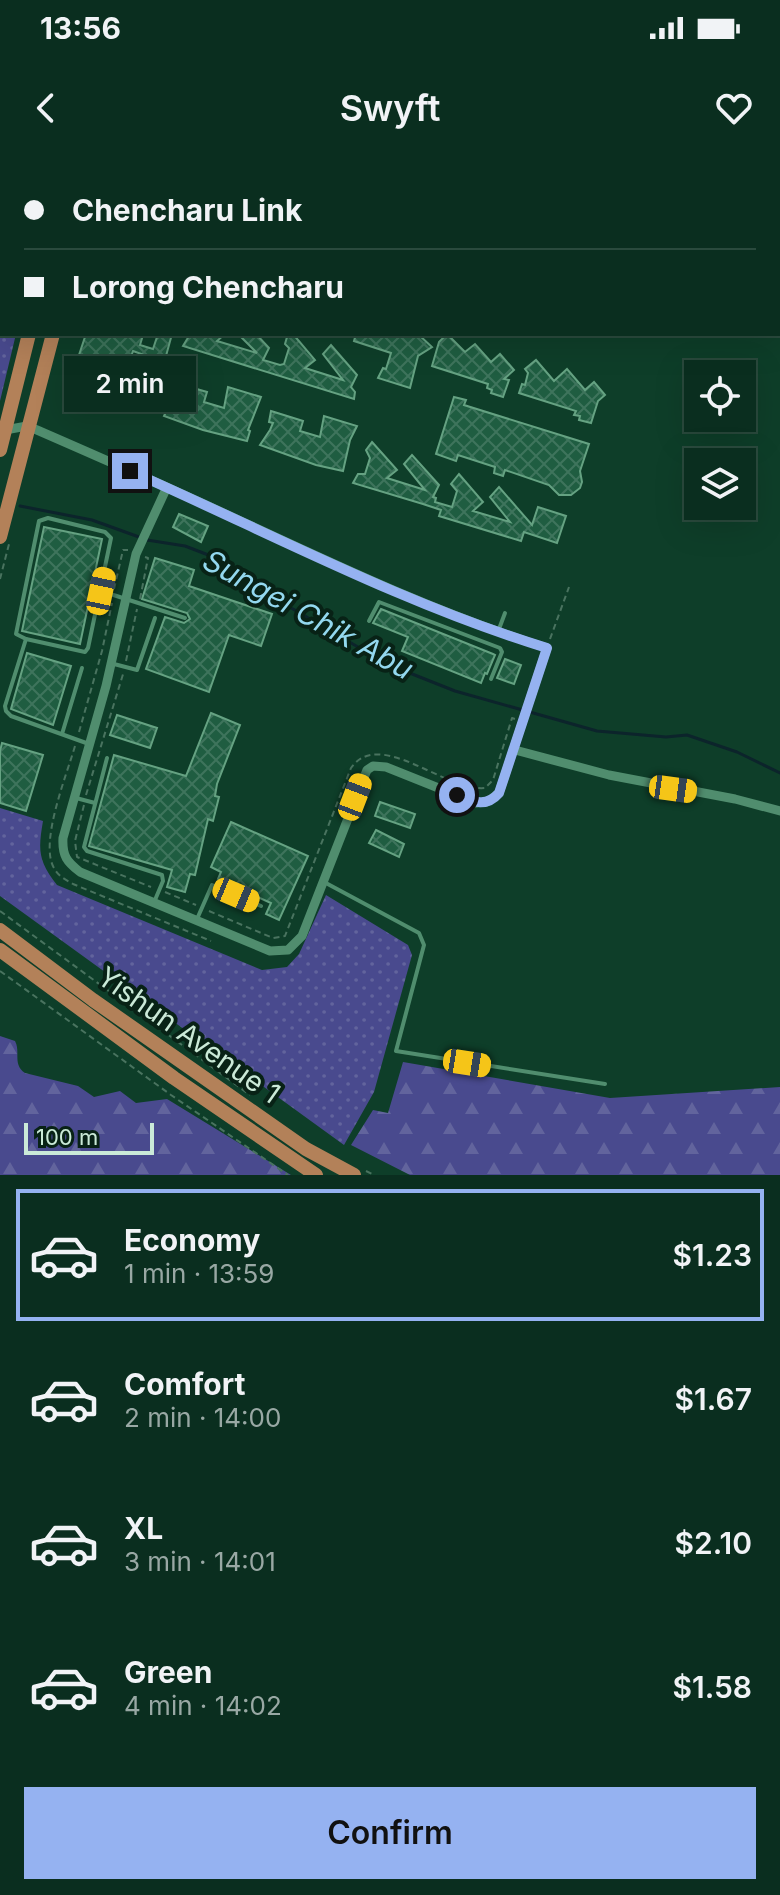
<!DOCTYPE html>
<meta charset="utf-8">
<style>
body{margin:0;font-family:Inter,sans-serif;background:#183a2c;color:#f1f3f6;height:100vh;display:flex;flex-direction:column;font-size:30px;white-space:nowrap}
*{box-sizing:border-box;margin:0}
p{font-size:26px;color:#99a8a4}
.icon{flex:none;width:44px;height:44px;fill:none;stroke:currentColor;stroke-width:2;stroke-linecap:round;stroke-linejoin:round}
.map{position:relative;height:1015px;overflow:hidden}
.panel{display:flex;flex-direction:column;background:#0a2e1f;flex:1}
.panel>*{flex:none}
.banner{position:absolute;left:0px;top:0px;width:780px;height:176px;box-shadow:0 8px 32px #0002,0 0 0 2px #2a4a3d;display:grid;align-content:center;height:176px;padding:0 24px;background:#0a2e1f}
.buttons{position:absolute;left:684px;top:200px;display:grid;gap:16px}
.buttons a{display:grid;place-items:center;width:72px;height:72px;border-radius:0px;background:#0a2e1f;box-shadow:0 8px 32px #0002,0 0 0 2px #2a4a3d;font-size:40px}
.scale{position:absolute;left:24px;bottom:20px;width:130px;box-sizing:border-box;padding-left:8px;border:4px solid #cbead8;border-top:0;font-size:22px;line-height:28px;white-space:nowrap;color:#cbead8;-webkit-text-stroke:6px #082216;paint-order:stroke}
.end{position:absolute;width:36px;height:36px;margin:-18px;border:10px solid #95b2f1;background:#111;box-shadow:0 0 0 4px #111}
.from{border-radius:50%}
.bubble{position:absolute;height:56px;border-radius:0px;background:#0a2e1f;box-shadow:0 8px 32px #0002,0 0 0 2px #2a4a3d;font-size:26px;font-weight:600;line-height:56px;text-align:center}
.car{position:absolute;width:24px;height:48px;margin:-24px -12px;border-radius:10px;box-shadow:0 0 6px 2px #0007;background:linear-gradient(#f5c518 24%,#345 0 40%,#f5c518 0 76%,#345 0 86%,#f5c518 0)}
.banner b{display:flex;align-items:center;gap:28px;height:76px;font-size:30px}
.banner b+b{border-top:2px solid #2a4a3d}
.banner i{width:20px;height:20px;background:#f1f3f6}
ul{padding:14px 0 0;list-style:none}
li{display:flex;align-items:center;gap:24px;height:132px;margin:0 16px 12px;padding:0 8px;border:4px solid transparent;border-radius:0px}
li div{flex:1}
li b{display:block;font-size:30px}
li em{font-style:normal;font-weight:600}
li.on{border-color:#95b2f1}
li>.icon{width:72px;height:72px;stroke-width:1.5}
.action{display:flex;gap:16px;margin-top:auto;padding:16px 24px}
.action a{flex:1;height:92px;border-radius:0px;background:#95b2f1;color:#111;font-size:32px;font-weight:600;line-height:92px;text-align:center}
.status{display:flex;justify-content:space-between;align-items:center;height:56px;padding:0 40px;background:#0a2e1f;direction:ltr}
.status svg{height:22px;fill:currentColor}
header{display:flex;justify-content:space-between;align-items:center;height:104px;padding:0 24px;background:#0a2e1f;font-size:36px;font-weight:600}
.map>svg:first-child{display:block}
.grass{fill:url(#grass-dots)}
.forest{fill:url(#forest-firs)}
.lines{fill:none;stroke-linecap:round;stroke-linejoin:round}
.stream{stroke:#0c242b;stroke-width:3}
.building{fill:url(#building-cross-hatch);stroke:#65a282;stroke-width:2;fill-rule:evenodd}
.path{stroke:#49735f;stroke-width:2;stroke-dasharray:6 4;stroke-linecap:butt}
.service{stroke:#508d6e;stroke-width:4}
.minor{stroke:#508d6e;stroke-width:9}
.primary{stroke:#b38159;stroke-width:14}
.route{stroke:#95b2f1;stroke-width:10}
.labels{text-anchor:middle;stroke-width:8;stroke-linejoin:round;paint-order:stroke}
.street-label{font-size:28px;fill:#cbead8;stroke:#082216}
.water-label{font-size:30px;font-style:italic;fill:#93d8ef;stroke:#082216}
</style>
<div class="status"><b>13:56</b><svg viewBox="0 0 49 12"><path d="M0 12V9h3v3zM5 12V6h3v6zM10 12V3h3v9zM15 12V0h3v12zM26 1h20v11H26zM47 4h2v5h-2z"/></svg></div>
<header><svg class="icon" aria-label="back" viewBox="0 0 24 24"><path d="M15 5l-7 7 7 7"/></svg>Swyft<svg class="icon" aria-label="heart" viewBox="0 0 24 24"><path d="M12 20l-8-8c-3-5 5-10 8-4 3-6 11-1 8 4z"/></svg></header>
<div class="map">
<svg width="780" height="1015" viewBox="0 0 780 1015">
<defs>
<pattern id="grass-dots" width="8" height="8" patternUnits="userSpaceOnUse" patternTransform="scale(2)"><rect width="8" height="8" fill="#494a8e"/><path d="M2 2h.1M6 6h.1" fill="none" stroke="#62649d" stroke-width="1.8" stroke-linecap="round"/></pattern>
<pattern id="forest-firs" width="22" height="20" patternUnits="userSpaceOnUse" patternTransform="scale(2)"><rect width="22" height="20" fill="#494a8e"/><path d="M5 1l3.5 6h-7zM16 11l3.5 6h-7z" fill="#62649d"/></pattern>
<pattern id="building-cross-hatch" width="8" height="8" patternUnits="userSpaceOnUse" patternTransform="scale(2)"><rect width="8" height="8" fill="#1f5d41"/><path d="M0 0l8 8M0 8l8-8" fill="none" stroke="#3e745c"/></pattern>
</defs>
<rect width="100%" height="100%" fill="#0e3e29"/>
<!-- grass -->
<g class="grass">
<polygon points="0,0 58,0 2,2 2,174 16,174 0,241"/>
<path d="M0,648L43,661C38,690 38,701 57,725L262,810L287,807L299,794L326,735L408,785L412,795L374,932L344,985L0,736Z"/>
</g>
<!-- forest -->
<g class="forest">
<path d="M0,876L15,881C21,892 12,904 25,913L78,926L94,937L120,931L136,943L167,939L291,1015H0Z"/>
<polygon points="403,902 610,938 780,927 780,1015 410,1015 351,985 373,950 388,953"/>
</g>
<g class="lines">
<!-- stream -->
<g class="stream">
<polyline points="20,346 92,360 139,377"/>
<polyline points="147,380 185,386 211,396 259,433 293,449 387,504 455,531 597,571 666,577 687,575 737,592 780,613"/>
</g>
</g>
<!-- building -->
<g class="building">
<path d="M86,174H139L143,175L140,185L153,189L158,174H172L152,247L89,227L80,214L79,216L74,210ZM133,191L147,196L140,219L125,214Z"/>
<polygon points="197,174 225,174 217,181 257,193 242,178 246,174 256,174 269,188 263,200 280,205 284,204 289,188 285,184 287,177 284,174 293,174 315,200 305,208 343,220 323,194 331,185 357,215 351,227 355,232 354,239 183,186 189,176 196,177"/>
<polygon points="356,174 418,174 432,187 418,196 410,228 378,218 383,208 386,209 391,193 354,181"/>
<polygon points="447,174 465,192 475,184 491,202 500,194 514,210 504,219 509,220 503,237 491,233 492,230 487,228 488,224 432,206 439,182"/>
<polygon points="536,200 554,221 567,209 585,230 594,222 605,235 598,241 591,263 579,260 580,256 574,255 576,251 519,233 522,224 525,225 528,213 525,209"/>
<polygon points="176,223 207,232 204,242 224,248 228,227 261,237 248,270 250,271 247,281 203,270 164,256 169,246 172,247 177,233 173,232"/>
<polygon points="454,237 466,240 464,245 589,284 580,311 582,322 580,328 571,335 559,335 549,325 505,310 503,316 494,313 495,307 458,295 456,301 436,294"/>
<polygon points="271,251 303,261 300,271 320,277 324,256 357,266 350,280 343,311 316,305 260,285 270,270 273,263 269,262"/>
<polygon points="372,282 397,310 387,318 425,330 404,304 412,295 439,325 433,337 436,338 435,342 452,347 457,331 451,324 459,314 483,342 473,351 510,362 490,337 499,327 532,365 538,347 566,356 557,383 524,372 521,381 439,356 441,350 423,344 353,323 358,314 365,314 370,298 366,290"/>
<polygon points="179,354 208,366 201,382 173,367"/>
<polygon points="44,367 102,379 80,484 22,471"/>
<polygon points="155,398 194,410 189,426 272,454 261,486 229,475 209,532 146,509 165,457 184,463 190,459 187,453 142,439"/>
<polygon points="381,449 493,494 495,495 487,514 485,513 481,523 402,491 408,477 373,463"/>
<polygon points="27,493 71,506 53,565 11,549"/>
<polygon points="505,499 521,505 514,524 497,518"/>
<polygon points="211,553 240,565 217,624 215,636 219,637 213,661 208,659 195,715 190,714 185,732 167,727 172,710 89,686 114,595 186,616"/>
<polygon points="117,555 157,568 150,588 110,575"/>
<polygon points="2,583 43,595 26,651 0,643 0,591"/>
<polygon points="380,642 415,654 410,668 375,656"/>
<polygon points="231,662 308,696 279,760 266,754 271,743 218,719 221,712 211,707"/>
<polygon points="376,670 404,684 399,697 369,683"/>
</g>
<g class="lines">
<!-- path -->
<g class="path">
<polyline points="37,0 37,2"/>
<polyline points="0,93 2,91"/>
<polyline points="0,419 9,384"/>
<polyline points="114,429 123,390 128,390"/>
<polyline points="140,439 148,398 145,397"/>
<polyline points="550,479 569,427"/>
<polyline points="126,501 137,449"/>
<polyline points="79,572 102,491 112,443"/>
<path d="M75,586C67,614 39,683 54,708C58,716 66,720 73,724L211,781"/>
<polyline points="86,635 124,511"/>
<polyline points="84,645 75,681 77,697 151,727"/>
<polyline points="165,732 196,745"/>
<polyline points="0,751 250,935"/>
<path d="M209,751L273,778L285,776L351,608C380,567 445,632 485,628L493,620L512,558L515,559"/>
<polyline points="0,811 171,935 288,1015"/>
<polyline points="366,1011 374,1015"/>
</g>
<!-- service -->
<g class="service">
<polygon points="48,358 105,372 111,378 88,488 85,492 26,479 16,474 39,361"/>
<polyline points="101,431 185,458"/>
<polyline points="369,461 379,442 500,488 502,492 491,519"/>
<polyline points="499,469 505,453"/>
<polyline points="26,479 5,546 6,551 11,556 89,584"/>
<polyline points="114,504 137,510 155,458"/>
<polyline points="62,574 82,508"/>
<polyline points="107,598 84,687 87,691 162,715 163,721 155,740"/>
<polyline points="76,638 95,643"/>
<polyline points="324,722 419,773 424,785 396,891 605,924"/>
<polyline points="197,759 212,725 261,746"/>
</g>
<!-- minor -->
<g class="minor">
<path d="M5,270L27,266L37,270C106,300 174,330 243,362C342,408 442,455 547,488L499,633L487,642L476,643L386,607L373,606L367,610L302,776L288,790L270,791L80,712C67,702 62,696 63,678L106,526L136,394L167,327"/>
<polyline points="515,590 609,615 735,639 780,651"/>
</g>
<!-- primary -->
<g class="primary">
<polyline points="71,2 72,0"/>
<polyline points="95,2 96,0"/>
<polyline points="0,290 29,174"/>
<polyline points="0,377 53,174"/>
<polyline points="0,770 93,840 306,989 354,1015"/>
<polyline points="0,790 174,918 316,1015"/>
</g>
</g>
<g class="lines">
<!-- route -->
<path class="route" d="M130,311C268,372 403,444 547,488L499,633C486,648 474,642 457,635"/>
</g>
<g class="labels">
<!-- street labels -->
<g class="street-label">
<text transform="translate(189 875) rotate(35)" y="10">Yishun Avenue 1</text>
</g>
<!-- water labels -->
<g class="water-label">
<text transform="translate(308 455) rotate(29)" y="10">Sungei Chik Abu</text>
</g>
</g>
</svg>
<div class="buttons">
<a><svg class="icon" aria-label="locate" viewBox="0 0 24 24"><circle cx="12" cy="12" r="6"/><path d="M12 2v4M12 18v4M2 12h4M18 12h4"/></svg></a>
<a><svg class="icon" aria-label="layers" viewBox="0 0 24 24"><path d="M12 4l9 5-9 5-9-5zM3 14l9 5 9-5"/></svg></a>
</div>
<div class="scale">100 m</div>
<i class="end from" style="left:457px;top:635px"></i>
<i class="end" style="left:130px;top:311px"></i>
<div class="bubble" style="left:64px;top:196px;width:132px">2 min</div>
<i class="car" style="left:101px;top:431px;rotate:12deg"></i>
<i class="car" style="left:673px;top:629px;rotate:98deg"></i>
<i class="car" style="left:355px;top:637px;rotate:21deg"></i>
<i class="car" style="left:236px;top:735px;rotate:113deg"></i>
<i class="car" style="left:467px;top:903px;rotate:99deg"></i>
<div class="banner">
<b><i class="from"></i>Chencharu Link</b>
<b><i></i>Lorong Chencharu</b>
</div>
</div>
<section class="panel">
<ul>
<li class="on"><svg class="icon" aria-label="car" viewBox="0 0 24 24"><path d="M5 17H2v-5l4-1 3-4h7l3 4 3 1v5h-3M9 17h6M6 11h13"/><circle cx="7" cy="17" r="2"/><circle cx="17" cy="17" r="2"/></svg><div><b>Economy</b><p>1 min · 13:59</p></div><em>$1.23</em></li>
<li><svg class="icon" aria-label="car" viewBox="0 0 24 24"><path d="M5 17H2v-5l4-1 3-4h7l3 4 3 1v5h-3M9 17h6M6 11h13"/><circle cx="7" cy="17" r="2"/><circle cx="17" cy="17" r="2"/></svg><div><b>Comfort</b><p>2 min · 14:00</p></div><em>$1.67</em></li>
<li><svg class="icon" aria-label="car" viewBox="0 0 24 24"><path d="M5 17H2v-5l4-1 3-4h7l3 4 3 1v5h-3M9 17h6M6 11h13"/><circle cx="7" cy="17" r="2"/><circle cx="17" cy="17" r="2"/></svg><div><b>XL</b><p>3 min · 14:01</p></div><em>$2.10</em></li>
<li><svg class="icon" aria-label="car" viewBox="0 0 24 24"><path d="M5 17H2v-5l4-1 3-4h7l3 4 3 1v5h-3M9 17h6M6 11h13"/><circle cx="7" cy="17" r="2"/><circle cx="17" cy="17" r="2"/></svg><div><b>Green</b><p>4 min · 14:02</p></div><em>$1.58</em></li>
</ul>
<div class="action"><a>Confirm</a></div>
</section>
